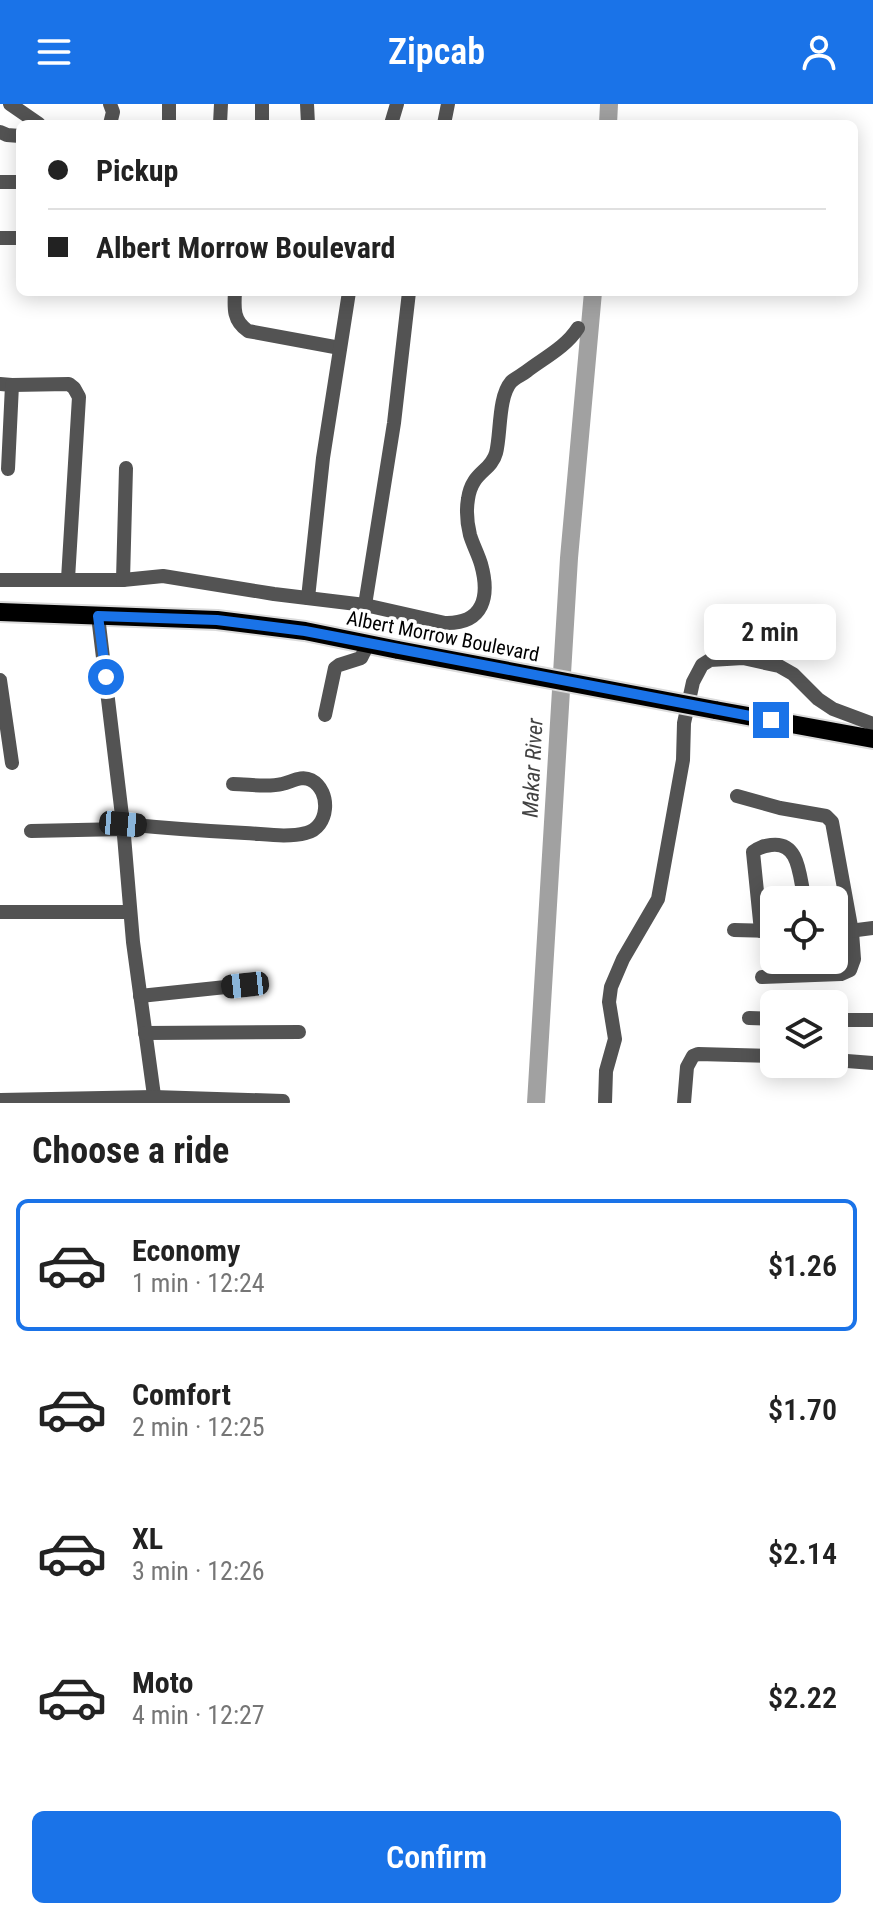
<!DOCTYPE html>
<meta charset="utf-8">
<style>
body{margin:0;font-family:"Roboto Condensed",sans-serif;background:#f2f2f2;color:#222;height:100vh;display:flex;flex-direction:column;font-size:30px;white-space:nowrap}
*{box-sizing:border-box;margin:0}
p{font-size:26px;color:#767676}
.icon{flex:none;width:44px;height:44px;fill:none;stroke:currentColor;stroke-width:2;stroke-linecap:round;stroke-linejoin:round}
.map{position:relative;height:999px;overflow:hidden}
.details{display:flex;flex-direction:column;background:#fff;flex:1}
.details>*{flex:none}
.hud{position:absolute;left:16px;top:16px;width:842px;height:176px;border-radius:12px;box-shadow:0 4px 20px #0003;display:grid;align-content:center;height:176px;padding:0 32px;background:#fff}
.buttons{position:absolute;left:760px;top:782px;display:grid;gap:16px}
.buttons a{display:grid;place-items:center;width:88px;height:88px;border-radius:12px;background:#fff;box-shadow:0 4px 20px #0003;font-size:40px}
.end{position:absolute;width:36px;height:36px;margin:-18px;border:10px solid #1a73e8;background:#fff;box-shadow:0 0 0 4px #fff}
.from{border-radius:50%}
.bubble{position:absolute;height:56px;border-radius:12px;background:#fff;box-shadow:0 4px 20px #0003;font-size:26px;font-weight:600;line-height:56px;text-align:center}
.car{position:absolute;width:24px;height:48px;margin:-24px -12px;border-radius:10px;box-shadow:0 0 6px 2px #0007;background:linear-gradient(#222 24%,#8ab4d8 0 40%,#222 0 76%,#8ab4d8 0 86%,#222 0)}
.hud b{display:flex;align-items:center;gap:28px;height:76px;font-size:30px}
.hud b+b{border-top:2px solid #e0e0e0}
.hud i{width:20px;height:20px;background:#222}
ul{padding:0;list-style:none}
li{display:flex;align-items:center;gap:24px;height:132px;margin:0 16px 12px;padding:0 16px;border:4px solid transparent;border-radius:12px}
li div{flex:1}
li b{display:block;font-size:30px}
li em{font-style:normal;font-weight:600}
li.on{border-color:#1a73e8}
li>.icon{width:72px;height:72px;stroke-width:1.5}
h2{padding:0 32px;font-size:36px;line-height:96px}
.primary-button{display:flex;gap:16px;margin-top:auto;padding:16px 32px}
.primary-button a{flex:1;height:92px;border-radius:12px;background:#1a73e8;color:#fff;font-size:32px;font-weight:600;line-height:92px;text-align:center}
header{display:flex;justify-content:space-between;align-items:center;height:104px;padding:0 32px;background:#1a73e8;color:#fff;font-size:36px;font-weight:600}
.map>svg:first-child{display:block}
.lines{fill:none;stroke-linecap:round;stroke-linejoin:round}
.river{stroke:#a1a1a1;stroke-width:18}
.major-casing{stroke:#dbdbdb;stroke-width:22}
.minor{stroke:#535353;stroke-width:14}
.major{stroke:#000;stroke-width:18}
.major-bridge-casing{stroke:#dbdbdb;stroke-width:22;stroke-linecap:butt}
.major-bridge{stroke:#000;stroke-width:18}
.route{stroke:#1a73e8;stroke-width:10}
.labels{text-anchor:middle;stroke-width:7;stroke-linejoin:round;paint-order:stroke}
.street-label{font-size:20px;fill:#000;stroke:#fff}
.water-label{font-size:22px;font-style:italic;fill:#424242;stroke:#fff}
</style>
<header><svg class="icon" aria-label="menu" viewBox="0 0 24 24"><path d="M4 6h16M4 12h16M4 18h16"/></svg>Zipcab<svg class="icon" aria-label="person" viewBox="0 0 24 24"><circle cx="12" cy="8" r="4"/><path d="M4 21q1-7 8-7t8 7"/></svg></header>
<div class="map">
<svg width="873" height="999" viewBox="0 0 873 999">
<rect width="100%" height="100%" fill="#fff"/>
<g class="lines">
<!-- river -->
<g class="river">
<polyline points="608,20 609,0"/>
<polyline points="536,999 569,454 593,188"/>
</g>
<!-- major casing -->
<g class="major-casing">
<g id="major">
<polyline points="0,508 217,516 305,527 398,546"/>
<polyline points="715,606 873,635"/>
</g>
</g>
<!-- minor -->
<g class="minor">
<polyline points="10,0 39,20"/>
<polyline points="110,0 113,8 110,20"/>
<polyline points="307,0 308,20"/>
<polyline points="169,20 169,0"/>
<polyline points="220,20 221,0"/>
<polyline points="262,20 262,0"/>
<polyline points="391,20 397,0"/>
<polyline points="444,20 448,0"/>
<polyline points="0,28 7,31 20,32"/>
<polyline points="0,78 20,78"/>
<polyline points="0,134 20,134"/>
<path d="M235,188C234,204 233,217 248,227L340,244"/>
<polyline points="0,280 12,281 8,365"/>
<polyline points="12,281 69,280 74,284 79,293 68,475"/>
<path d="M0,476H123L163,472L274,490L365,501L445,519C484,520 490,492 481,460C478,450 473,441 470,431C467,419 466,407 468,395C472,367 491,368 496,349C501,330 498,293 511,278C515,274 522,271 527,267C544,254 566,243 578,224"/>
<polyline points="123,476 126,364"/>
<polyline points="308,494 323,354 349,188"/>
<polyline points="365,501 394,319 409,188"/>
<polyline points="98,512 123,720 133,838 155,999"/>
<polyline points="0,576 12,659"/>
<polyline points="325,611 335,564 339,561 361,554 368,540"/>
<polyline points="737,692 780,704 826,712 832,718 852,828 854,855 850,866 841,870 762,873"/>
<path d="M123,720C164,724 204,727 245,729C265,730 287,734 306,729C329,724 332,687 311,676C301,671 292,678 282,680C267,684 248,680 233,680"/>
<polyline points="31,727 124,725"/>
<polyline points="0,808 130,808"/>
<polyline points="734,826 774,827"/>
<path d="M761,827L753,748C759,743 764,742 771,741C801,737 799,775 805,796"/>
<polyline points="834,829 873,824"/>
<polyline points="140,892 245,881"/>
<polyline points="749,914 774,915"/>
<polyline points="834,916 873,916"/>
<polyline points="145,929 299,928"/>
<polyline points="834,956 873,959"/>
<polyline points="0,996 154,993 283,997"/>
<polyline points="605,999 606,967 615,935 609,898 611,883 623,855 658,795 683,656 684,619 693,578 702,561 710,556 743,554 779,562 793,570 818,595 833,605 873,620"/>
<polyline points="684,999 687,963 693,952 698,950 774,952"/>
</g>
<!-- major -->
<use href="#major" class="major"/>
<!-- major-bridge casing -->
<g class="major-bridge-casing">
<polyline id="major-bridge" points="398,546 715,606"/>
</g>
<!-- major-bridge -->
<use href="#major-bridge" class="major-bridge"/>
</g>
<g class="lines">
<!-- route -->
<polyline class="route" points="106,573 98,512 217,516 305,527 771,616"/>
</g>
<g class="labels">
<!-- street labels -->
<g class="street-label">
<text transform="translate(443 532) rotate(11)" y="7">Albert Morrow Boulevard</text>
</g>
<!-- water labels -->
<g class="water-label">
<text transform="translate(532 664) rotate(-87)" y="8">Makar River</text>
</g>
</g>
</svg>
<div class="buttons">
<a><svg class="icon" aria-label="locate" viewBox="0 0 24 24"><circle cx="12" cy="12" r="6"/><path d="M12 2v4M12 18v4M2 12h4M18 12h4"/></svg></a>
<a><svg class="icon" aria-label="layers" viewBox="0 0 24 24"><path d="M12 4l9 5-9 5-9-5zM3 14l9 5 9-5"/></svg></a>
</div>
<i class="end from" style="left:106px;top:573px"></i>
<i class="end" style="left:771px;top:616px"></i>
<div class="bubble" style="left:704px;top:500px;width:132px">2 min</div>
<i class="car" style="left:123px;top:720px;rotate:95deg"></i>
<i class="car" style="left:245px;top:881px;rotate:264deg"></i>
<div class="hud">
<b><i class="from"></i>Pickup</b>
<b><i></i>Albert Morrow Boulevard</b>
</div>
</div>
<section class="details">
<h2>Choose a ride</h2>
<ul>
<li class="on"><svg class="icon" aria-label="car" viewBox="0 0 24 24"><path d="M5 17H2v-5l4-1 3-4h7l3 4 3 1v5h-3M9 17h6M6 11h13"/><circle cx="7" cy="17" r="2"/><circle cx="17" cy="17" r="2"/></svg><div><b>Economy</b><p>1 min · 12:24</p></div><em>$1.26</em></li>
<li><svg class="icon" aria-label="car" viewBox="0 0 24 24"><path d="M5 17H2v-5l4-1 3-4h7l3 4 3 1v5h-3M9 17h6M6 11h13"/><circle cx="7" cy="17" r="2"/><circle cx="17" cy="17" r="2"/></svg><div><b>Comfort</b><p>2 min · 12:25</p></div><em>$1.70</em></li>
<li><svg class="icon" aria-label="car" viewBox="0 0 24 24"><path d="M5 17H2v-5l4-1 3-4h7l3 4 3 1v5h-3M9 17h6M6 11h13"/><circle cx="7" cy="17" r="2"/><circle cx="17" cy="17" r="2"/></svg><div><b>XL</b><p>3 min · 12:26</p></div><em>$2.14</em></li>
<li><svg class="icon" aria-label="car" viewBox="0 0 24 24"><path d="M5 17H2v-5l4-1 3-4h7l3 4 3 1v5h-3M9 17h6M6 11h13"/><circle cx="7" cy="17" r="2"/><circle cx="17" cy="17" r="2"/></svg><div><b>Moto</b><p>4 min · 12:27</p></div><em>$2.22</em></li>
</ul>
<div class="primary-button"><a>Confirm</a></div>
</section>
